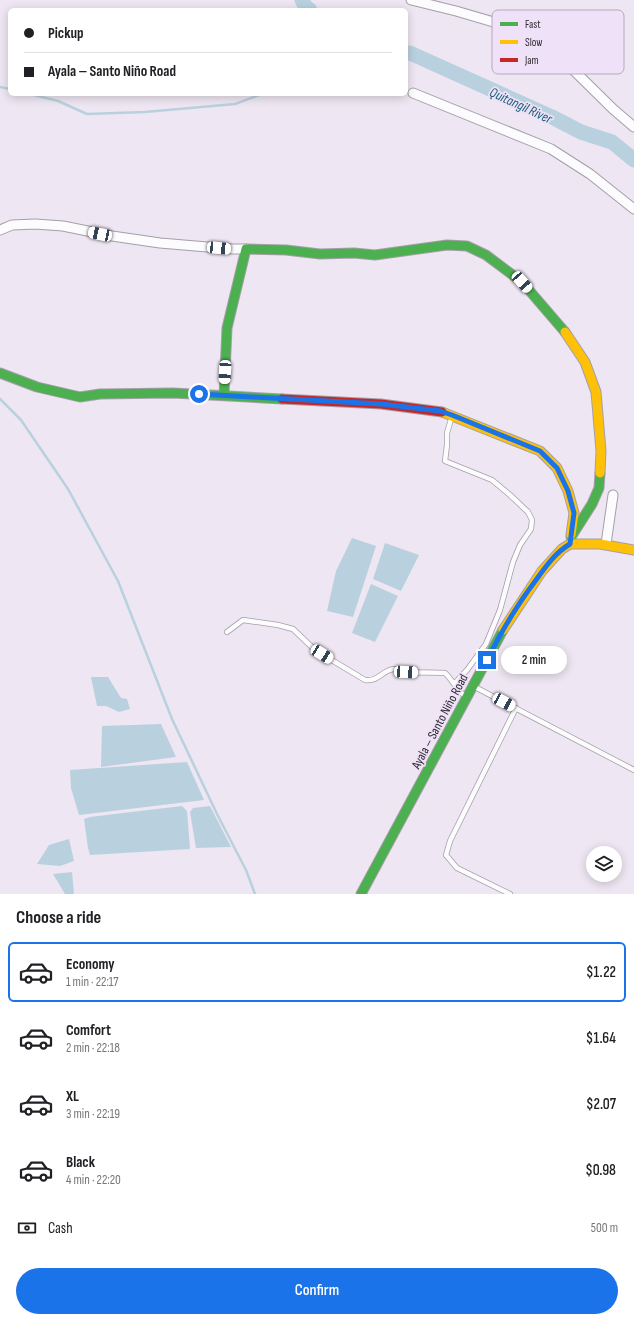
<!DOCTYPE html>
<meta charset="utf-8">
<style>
body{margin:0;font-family:"Sofia Sans Condensed",sans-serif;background:#f6f6f6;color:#202124;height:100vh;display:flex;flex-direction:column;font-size:15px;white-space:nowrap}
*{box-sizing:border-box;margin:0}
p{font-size:13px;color:#757577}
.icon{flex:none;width:22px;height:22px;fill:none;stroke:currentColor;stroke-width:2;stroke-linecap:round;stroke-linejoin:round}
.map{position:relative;height:894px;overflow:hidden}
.panel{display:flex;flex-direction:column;background:#fff;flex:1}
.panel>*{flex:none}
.banner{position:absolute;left:8px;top:8px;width:400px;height:88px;border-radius:6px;box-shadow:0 2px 10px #0003;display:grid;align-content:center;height:88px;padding:0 16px;background:#fff}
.tools{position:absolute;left:586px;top:846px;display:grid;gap:8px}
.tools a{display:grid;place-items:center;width:36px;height:36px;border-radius:50%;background:#fff;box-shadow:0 2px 10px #0003;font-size:20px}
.end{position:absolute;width:18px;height:18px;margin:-9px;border:5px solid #1a73e8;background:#fff;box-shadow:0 0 0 2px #fff}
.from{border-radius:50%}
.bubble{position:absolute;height:28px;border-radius:14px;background:#fff;box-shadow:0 2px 10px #0003;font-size:13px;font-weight:600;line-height:28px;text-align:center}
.car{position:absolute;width:12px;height:24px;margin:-12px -6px;border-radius:5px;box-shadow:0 0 3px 1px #0007;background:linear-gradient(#fff 24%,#345 0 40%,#fff 0 76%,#345 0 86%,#fff 0)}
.banner b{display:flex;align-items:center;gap:14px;height:38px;font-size:15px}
.banner b+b{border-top:1px solid #e0e0e0}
.banner i{width:10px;height:10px;background:#202124}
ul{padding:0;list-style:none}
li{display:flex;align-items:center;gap:12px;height:60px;margin:0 8px 6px;padding:0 8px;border:2px solid transparent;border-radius:6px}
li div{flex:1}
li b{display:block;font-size:15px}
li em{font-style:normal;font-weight:600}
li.on{border-color:#1a73e8}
li>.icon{width:36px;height:36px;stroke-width:1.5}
h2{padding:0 16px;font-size:18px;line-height:48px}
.pay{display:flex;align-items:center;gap:10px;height:44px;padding:0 16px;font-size:15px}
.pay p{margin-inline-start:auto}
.cta{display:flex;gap:8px;margin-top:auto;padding:8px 16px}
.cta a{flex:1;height:46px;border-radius:24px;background:#1a73e8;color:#fff;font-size:16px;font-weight:600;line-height:46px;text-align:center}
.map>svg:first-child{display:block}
.water{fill:#b9d1df}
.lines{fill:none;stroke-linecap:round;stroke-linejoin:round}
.stream{stroke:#b9d1df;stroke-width:2.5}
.river{stroke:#b9d1df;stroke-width:15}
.lane-casing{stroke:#a59fa8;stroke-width:6}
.street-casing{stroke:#a59fa8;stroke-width:11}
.fast-casing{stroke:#a59fa8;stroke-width:11}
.slow-casing{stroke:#a59fa8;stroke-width:11}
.jam-casing{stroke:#a59fa8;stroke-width:11}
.lane{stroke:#fcfbfd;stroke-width:4.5}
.street{stroke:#fcfbfd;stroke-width:9}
.fast{stroke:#4caf50;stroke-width:9}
.slow{stroke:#ffc107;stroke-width:9}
.jam{stroke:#c62828;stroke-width:9}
.route{stroke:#1a73e8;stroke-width:5}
.labels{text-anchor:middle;stroke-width:3.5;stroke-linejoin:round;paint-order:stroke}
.street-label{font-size:13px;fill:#2e2931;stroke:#efe1f7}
.water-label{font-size:14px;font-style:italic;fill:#1b6077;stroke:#efe1f7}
.key{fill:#efe1f7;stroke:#b5aabc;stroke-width:1}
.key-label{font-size:11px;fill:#2e2931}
</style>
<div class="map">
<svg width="634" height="894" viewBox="0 0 634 894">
<rect width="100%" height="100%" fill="#eee6f2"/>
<!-- water -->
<g class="water">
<polygon points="352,538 376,546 353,617 327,611 336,571"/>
<polygon points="385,543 419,555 401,591 373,579"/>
<polygon points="371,584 398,596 375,642 352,633"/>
<polygon points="91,677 108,677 121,698 127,699 130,709 119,712 106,706 97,706"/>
<polygon points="161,724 176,757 101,767 102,726"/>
<polygon points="187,762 204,800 79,815 71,788 70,770"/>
<polygon points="182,806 187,811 190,849 90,855 88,848 84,819 90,817"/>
<polygon points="210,806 231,847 196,848 190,812 193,808"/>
<polygon points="69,839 74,861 60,866 37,864 49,845"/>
<polygon points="72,872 74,894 65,894 53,874"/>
</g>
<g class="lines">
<!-- stream -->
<g class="stream">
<polyline points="0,87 10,89"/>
<polyline points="30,94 58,101 87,114 145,112 235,104 262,94"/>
<polyline points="0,399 21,420 68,489 118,581 172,719 217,814 246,870 255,894"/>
</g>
<!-- river -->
<g class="river">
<polyline points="302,0 305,6 310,10"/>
<polyline points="406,53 410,53 552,117 581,132 612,142 634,160"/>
</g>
<!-- lane casing -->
<g class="lane-casing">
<g id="lane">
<polyline points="452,416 447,433 447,445 445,461 492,480 510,495 528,512 532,520 531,529 520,545 513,562 500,610 486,644 467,670 455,683"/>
<path d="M227,632L243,620L278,625L293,629L315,650L365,680C379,682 382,670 394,669C398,669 402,671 406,672C419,673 432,672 445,673C452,679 457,691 465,696"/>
<polyline points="473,686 634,770"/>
<polyline points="510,894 457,868 446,855 450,841 516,708"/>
</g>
</g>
<!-- street casing -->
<g class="street-casing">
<g id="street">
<polyline points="411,0 456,11 531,33 547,44 613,109 634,127"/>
<polyline points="413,93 551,149 590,174 634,209"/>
<polyline points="0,230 12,225 35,224 63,226 112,236 160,243 231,249 246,249"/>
<polyline points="606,544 613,495"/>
</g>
</g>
<!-- fast casing -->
<g class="fast-casing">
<g id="fast">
<polyline points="0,373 37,387 80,397 100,394 173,393 282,399"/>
<polyline points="224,395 227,328 246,249 286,250 320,254 354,253 375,255 447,245 467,246 486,255 522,282 565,332"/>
<polyline points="571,537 592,504 599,488 600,473"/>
<polyline points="361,894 503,630"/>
</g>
</g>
<!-- slow casing -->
<g class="slow-casing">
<g id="slow">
<polyline points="565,332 585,362 596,392 601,451 600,473"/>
<polyline points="442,412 540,451 557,468 568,491 574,513 571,535"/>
<polyline points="503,630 542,571 562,549 570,544 600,544 634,550"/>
</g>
</g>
<!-- jam casing -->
<g class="jam-casing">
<polyline id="jam" points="282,399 381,404 442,412"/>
</g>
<!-- lane -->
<use href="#lane" class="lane"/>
<!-- street -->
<use href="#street" class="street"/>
<!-- fast -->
<use href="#fast" class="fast"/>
<!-- slow -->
<use href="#slow" class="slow"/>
<!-- jam -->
<use href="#jam" class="jam"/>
</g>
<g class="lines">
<!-- route -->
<path class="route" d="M199,394L381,404L440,411L452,415L540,451L557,468L568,491L574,513L570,544C555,553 546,566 536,580C517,605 501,632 487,660"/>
</g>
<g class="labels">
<!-- street labels -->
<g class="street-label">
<text transform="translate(439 721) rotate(-62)" y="5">Ayala – Santo Niño Road</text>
</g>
<!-- water labels -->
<g class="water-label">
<text transform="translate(521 105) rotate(25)" y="5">Quitangil River</text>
</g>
</g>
<!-- legend -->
<rect x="492" y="10" width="132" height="64" rx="6" class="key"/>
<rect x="500" y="22" width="18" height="4" fill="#4caf50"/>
<rect x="500" y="40" width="18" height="4" fill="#ffc107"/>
<rect x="500" y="58" width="18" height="4" fill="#c62828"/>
<g class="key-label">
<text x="525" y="28">Fast</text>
<text x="525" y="46">Slow</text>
<text x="525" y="64">Jam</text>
</g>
</svg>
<div class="tools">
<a><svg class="icon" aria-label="layers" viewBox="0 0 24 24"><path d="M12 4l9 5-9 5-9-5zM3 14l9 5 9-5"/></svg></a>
</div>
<i class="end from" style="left:199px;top:394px"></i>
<i class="end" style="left:487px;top:660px"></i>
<div class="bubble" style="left:501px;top:646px;width:66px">2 min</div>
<i class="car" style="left:100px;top:234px;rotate:282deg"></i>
<i class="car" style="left:219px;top:248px;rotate:95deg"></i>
<i class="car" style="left:522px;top:282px;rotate:138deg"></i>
<i class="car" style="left:225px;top:372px;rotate:183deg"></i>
<i class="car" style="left:322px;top:654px;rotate:122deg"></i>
<i class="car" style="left:406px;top:672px;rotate:93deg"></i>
<i class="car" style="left:504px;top:702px;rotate:118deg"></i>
<div class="banner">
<b><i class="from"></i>Pickup</b>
<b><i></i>Ayala – Santo Niño Road</b>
</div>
</div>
<section class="panel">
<h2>Choose a ride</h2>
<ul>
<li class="on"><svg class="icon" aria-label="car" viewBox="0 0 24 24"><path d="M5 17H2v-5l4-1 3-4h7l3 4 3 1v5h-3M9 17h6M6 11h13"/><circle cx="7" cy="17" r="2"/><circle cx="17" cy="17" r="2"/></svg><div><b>Economy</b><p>1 min · 22:17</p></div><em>$1.22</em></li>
<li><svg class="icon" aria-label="car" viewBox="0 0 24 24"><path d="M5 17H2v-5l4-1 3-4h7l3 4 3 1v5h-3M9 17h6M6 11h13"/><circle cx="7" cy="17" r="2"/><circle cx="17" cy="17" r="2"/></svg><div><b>Comfort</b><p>2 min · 22:18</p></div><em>$1.64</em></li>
<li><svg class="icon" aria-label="car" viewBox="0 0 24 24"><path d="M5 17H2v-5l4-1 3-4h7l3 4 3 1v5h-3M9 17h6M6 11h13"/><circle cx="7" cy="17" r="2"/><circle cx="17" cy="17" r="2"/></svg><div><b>XL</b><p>3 min · 22:19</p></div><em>$2.07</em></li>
<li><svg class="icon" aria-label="car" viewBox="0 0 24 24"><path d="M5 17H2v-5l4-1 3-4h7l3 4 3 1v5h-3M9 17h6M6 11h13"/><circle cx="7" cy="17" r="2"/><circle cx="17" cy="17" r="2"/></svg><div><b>Black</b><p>4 min · 22:20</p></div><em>$0.98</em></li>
</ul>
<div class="pay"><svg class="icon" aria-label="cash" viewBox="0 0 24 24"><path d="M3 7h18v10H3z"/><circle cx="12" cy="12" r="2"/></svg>Cash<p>500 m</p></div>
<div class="cta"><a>Confirm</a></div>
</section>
